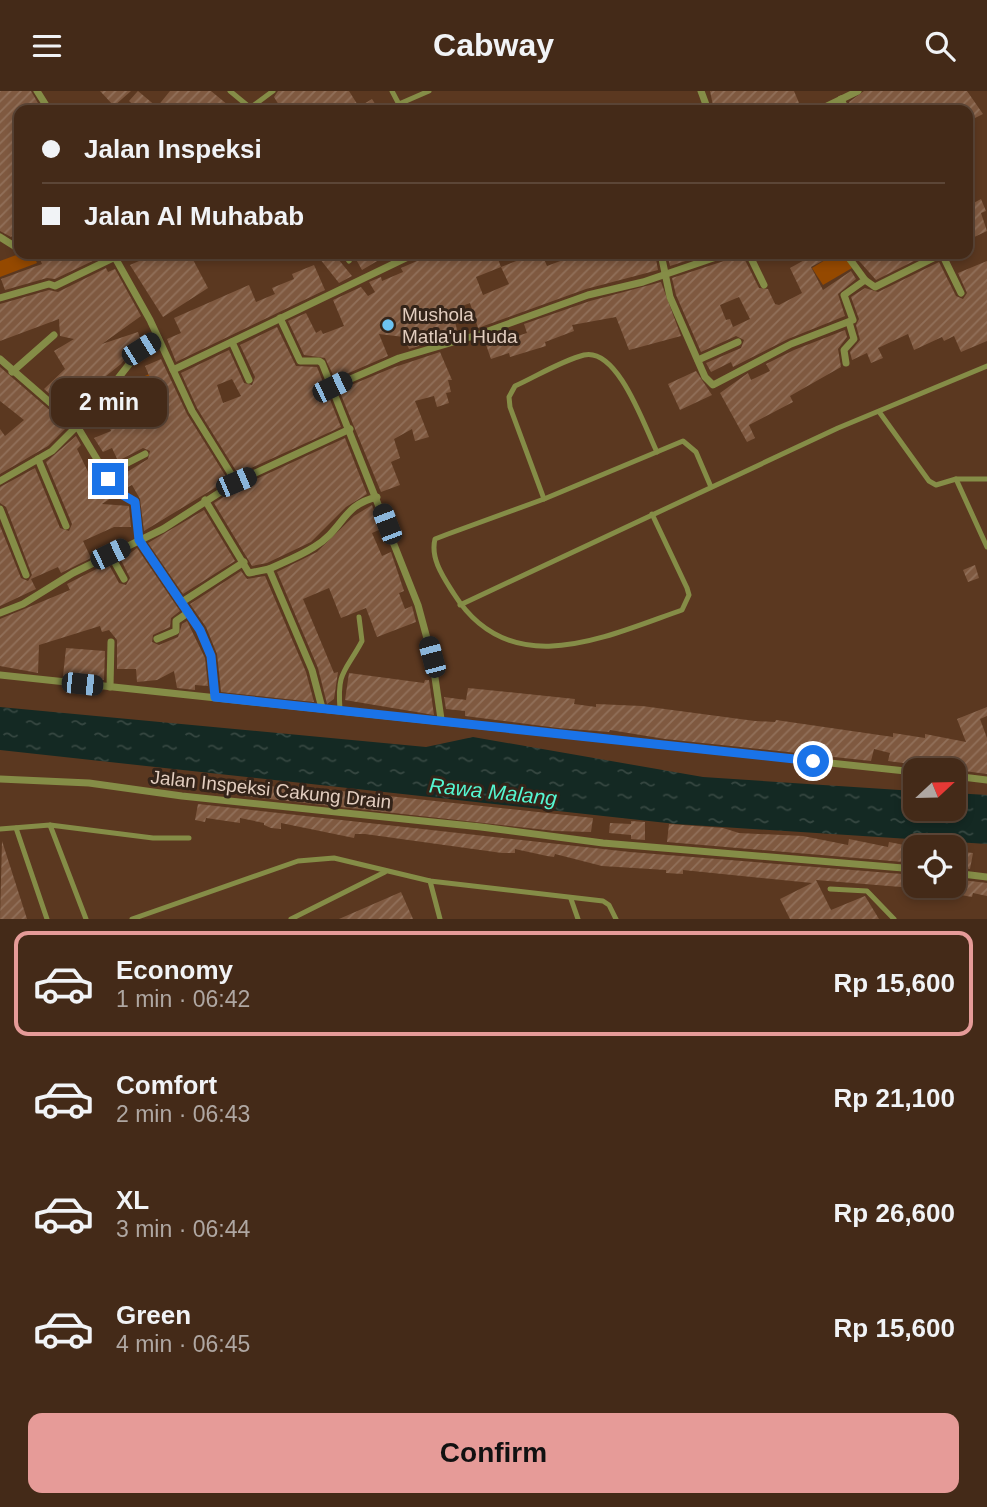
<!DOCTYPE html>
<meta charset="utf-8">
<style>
body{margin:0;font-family:Arial,sans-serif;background:#4b3221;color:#f1f3f6;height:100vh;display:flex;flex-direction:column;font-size:26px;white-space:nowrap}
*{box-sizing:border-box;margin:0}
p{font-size:23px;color:#afa7a2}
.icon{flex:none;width:38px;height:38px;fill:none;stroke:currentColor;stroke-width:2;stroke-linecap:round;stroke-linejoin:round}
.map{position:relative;height:828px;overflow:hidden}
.details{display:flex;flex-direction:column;background:#442a18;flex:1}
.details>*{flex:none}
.hud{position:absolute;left:14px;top:14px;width:959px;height:154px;border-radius:14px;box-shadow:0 4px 10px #0003,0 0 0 2px #5c4637;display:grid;align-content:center;height:154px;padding:0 28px;background:#442a18}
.needle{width:46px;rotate:68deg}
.tools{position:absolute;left:903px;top:667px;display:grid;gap:14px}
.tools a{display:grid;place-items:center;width:63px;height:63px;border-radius:14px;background:#442a18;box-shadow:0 4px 10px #0003,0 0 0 2px #5c4637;font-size:35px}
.end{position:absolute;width:32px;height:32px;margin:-16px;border:9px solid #1a73e8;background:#fff;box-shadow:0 0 0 4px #fff}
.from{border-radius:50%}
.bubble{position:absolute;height:49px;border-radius:14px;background:#442a18;box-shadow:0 4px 10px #0003,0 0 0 2px #5c4637;font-size:23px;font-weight:700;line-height:49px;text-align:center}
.car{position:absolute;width:21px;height:42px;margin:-21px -10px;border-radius:9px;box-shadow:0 0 5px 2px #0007;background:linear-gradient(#222 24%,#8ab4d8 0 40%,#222 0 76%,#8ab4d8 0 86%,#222 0)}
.hud b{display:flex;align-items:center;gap:24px;height:66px;font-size:26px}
.hud b+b{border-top:2px solid #5c4637}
.hud i{width:18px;height:18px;background:#f1f3f6}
ul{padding:12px 0 0;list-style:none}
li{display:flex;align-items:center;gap:21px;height:105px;margin:0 14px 10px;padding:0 14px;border:4px solid transparent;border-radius:14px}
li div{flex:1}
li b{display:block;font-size:26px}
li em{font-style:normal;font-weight:700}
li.on{border-color:#e69b98}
li>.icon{width:63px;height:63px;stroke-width:1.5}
.action{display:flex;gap:14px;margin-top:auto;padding:14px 28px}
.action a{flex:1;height:80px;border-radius:14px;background:#e69b98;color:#111;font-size:28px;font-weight:700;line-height:80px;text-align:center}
header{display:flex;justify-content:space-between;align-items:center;height:91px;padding:0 28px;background:#442a18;font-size:32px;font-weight:700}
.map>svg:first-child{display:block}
.pitch{fill:#954900}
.water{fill:url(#water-ripples)}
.building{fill:url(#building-hatch);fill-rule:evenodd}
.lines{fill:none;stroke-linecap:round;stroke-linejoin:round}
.service{stroke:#858d47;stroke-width:5}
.minor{stroke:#858d47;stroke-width:7}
.route{stroke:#1a73e8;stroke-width:9}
.poi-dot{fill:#6cc3f2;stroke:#342419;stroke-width:2.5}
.labels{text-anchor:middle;stroke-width:6;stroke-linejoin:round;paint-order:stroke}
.poi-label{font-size:19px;fill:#e2cdbf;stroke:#342419;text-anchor:start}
.street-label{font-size:19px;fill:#e2cdbf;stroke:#342419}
.water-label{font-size:21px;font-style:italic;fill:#55f7d2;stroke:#342419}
</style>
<header><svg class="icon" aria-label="menu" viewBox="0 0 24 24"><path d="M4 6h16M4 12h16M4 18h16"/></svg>Cabway<svg class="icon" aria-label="search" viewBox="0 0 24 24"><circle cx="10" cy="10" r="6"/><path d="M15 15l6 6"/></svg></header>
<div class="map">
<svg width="987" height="828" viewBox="0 0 987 828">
<defs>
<pattern id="water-ripples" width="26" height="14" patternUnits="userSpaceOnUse" patternTransform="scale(1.75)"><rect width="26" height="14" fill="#142923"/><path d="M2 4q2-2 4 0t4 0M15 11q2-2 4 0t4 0" fill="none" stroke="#364741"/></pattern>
<pattern id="building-hatch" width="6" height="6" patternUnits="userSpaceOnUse" patternTransform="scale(1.75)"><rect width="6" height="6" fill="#7f5940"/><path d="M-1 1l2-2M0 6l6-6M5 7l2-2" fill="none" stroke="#91705a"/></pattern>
</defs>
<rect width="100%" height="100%" fill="#5b3820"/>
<!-- pitch -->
<g class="pitch">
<polygon points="19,163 33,163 37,172 0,186 0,170"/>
<polygon points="835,163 844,163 852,177 823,194 812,177"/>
<polygon points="154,281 167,312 151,319 138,288"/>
</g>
<!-- water -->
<polygon class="water" points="0,616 426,656 473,646 703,686 915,700 915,718 954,718 954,702 987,704 987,753 676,733 0,659"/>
<!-- building -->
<g class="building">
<polygon points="0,0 31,0 42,19 19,19 19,138 11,146 0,140"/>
<polygon points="100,0 131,0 114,15"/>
<polygon points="138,0 157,16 170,0 211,0 234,19 139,19 129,10"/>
<polygon points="278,0 349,0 359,16 372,8 379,19 282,19 274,6"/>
<polygon points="710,0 794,0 802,19 714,19"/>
<polygon points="864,0 967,0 983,23 971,29 968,19 852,19 849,11"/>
<polygon points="981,108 986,120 981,122 987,140 968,149 968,115"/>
<polygon points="38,163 100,163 101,166 55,188 47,187 5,199 1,188 42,173"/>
<polygon points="155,163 190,163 208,197 163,226 130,174"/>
<polygon points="316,163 334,163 352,185 339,192"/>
<polygon points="353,163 389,163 362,179"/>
<polygon points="433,163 496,163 501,176 476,186 483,204 509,193 501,176 524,167 522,163 542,163 547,175 579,163 580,166 596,163 598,169 622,163 655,163 658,179 586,198 478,237 470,212 452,219 458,243 409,258 404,246 379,243 388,265 335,288 325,267 304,264 288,230 306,222 316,242 321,239 323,243 344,235 333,209 361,196 368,205 375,201 369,191 381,186 382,190 403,181 401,177"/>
<polygon points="667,163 704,163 704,164 670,175"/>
<path d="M731,163H742L759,197L768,198L775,213L779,214L802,202L790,177L808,167L806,163H835L811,176L823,199L851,180L856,188L838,203L845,225L788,248L733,276L731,271L711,281L706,272L741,257L744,249L736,245L701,261L676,204L672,187L727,169ZM739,206L750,228L733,236L730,228L726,229L720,214Z"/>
<polygon points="853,163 928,163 876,189"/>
<polygon points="987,170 987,250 961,261 954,245 944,250 942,246 914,259 908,243 878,257 883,267 871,272 867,262 852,269 850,261 860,249 856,234 859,228 851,206 865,197 878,201 939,171 956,205 963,208 967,202 958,182"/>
<polygon points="314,174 325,199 176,271 167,248 181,242 174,227 249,194 256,211 275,203 272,197 294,188 292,183"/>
<polygon points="106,177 108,181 115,178 141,225 102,253 138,241 141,250 132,254 134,257 121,273 91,297 107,292 77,327 44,298 65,278 54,260 74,248 60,245 59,228 0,250 0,213 49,199 58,201"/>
<polygon points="661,191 681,245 629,259 616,226 572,234 574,240 545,251 546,255 510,266 509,262 491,268 484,248 500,242 502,250 527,242 524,233 590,210"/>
<path d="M277,236L296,275L317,276L341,336L238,383L197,317L181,282L229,259L244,292L252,294L255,286L240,254ZM232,288L241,305L223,312L217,294Z"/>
<polygon points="845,239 847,246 838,258 841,276 790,305 793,311 749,334 755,347 747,351 720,302 748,282 751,289 770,280 766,273 794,259"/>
<polygon points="440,261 452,289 448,289 451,301 446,302 449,312 437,316 434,305 415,310 429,346 415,350 412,338 394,348 400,367 391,371 400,394 381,401 339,299 392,277"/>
<polygon points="161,268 187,323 228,389 144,440 140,408 132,394 126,397 119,386 148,368 150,360 143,357 118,370 112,357 103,361 94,347 111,340 103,320 125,310 123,307 137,301 148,326 164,320 145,275"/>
<polygon points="0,276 68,335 48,355 0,383 0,338 5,345 24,329 0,310"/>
<polygon points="696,280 712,304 680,319 668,293"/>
<polygon points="76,345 81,354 77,358 92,389 100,386 111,407 102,413 129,415 131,436 114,436 83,450 91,467 61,482 58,476 31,488 36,498 0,515 0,435 21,487 28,490 32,484 6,416 0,412 0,396 35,377 60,437 69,440 72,433 46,371"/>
<polygon points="345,347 367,403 346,416 311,451 267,472 252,475 214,412 239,396"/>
<polygon points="372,414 381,438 372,442 382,465 391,461 404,500 399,502 405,518 412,515 416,531 377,546 366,517 341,527 329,497 303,508 334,582 338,581 334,608 327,613 318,577 277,481 317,461 354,425"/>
<polygon points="204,419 235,470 183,503 148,452"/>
<polygon points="137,457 180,520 171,527 170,536 153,544 152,551 159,554 178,546 182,533 187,530 205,567 208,595 195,594 195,599 177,597 174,580 157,589 137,591 136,578 117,578 117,549 109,539 102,541 100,535 39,554 38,582 0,575 0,528 70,499 67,493 108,472 119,492 126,494 130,487 121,469"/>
<polygon points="975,474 979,487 968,491 963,479"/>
<polygon points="241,480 247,488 265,485 306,581 314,611 221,601 217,563 206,536 190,513"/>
<polygon points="66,557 105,560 104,589 63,585"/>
<polygon points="349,582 424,592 425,589 429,589 434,624 345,609"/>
<polygon points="468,597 575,608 574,613 596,616 596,613 642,615 755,630 775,631 776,629 893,646 893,642 925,647 925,643 966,651 957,628 987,616 987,625 980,628 987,647 987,683 888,670 890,662 874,658 871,670 665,648 610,639 609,641 558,637 465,625 465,620 446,618 444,606 466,609"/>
<polygon points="245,689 285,698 295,695 593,727 591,741 555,740 243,705"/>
<polygon points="198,713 630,761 915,784 915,794 901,796 816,789 831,819 865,805 879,828 790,828 780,808 812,792 683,779 683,783 666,782 666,779 602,775 555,763 554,766 547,765 515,758 515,762 502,762 365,743 355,743 354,747 281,732 281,738 271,737 264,734 264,732 240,727 240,732 206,727 205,731 195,729"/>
<polygon points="631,730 645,731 645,749 631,748 631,744 609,742 610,732 631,733"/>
<polygon points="669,733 723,737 739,742 803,745 848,754 849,748 888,756 889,751 914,756 915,772 667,751"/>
<polygon points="2,750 27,828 0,828"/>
<polygon points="954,760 973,762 970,778 954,776"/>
<polygon points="954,788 987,792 987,805 973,802 972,806 961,804 962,800 954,799"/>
<polygon points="401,801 413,828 339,828"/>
</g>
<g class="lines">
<!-- service -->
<g class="service">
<polyline points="230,0 253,19"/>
<polyline points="392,0 402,19"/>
<polyline points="399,13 429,0"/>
<polyline points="250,17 273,0"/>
<polyline points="344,163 349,170"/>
<polyline points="880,322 929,390 936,394 956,388 987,388"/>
<polyline points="956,388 987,456"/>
<path d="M544,408L510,316L509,306L515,295C537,285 561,270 584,264C618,256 645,337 657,361"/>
<path d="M652,423L687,497L689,504L682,519C605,546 510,592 454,503C444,487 430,468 435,448L448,443L544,408L683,350L696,361L711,396"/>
<polyline points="460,514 838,337 987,275"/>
<path d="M340,619C337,579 345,582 362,550L359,526"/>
<polyline points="50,734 86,828"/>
<polyline points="16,737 47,828"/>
<polyline points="0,738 50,734 153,747 189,747"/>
<polyline points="430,790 440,828"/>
<polyline points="830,798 867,800 894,828"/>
<polyline points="571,808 578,828"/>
<polyline points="132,828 298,770 334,767 430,790 603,810 609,814 616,828"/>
<polyline points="291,828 385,781"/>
</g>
<!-- minor -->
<g class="minor">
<polyline points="37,0 49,19"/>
<polyline points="701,0 708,19"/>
<polyline points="841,8 846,19"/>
<polyline points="819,19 858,0"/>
<polyline points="0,146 19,158"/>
<polyline points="113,163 150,229 192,320 236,391"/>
<polyline points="661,163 670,206 705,286 713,294 791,253 853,229 844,204 865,189 846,163"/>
<polyline points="749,163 764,194"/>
<polyline points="942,163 961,202"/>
<polyline points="865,189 875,196 941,163"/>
<polyline points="0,207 49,193 55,195 115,166"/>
<polyline points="280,227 300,270 319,270 322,272 418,514 432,566 441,628"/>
<polyline points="232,251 249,289"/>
<polyline points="0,268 77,335 116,400 135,411 139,449 200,539 211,565 215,606"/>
<polyline points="698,269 738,251"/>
<polyline points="846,272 844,259 854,248 849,231"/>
<polyline points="173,279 414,163"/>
<polyline points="12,281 54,244"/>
<polyline points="332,296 399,267 477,244 588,204 643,191 725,163"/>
<polyline points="38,368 66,435"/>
<polyline points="106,383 145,363"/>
<polyline points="0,390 52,360 94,318 141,258 158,247"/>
<polyline points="205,409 249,482 269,478 312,579 322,617"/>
<polyline points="0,418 26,484"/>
<polyline points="110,463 124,488"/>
<path d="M269,478C284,471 300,465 314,456C344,438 342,414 377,406"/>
<polyline points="182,511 244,471"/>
<polyline points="0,522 23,513 73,482 163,438 236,391 350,338"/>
<polyline points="157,548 176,540 176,530 189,521"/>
<polyline points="0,584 915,681"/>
<polyline points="110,596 111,551"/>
<polyline points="954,685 987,689"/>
<polyline points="0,688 89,692 182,705 481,736 603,752 915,778"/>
<polyline points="954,782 987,786"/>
</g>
</g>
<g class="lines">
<!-- route -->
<polyline class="route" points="108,388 116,400 135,411 139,449 200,539 211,565 215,606 813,670"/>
</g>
<!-- markers -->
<circle class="poi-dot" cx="388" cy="234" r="7"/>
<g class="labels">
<!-- poi labels -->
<g class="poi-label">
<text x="402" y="230">Mushola<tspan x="402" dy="22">Matla'ul Huda</tspan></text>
</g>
<!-- street labels -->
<g class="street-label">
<text transform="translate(271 698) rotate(6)" y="7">Jalan Inspeksi Cakung Drain</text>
</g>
<!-- water labels -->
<g class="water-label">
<text transform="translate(493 701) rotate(6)" y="7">Rawa Malang</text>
</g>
</g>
</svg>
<div class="tools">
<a><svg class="needle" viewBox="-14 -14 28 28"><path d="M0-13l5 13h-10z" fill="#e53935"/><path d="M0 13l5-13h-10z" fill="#afa7a2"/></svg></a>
<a><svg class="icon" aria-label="locate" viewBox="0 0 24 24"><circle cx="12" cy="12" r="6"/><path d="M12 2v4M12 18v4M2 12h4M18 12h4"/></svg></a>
</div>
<i class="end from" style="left:813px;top:670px"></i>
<i class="end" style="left:108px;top:388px"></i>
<div class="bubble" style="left:51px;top:287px;width:116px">2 min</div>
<i class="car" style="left:141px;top:258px;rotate:58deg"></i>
<i class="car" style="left:332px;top:296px;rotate:64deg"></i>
<i class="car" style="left:236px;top:391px;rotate:67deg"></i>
<i class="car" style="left:387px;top:433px;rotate:339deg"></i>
<i class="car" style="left:110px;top:463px;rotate:64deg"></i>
<i class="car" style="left:432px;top:566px;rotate:345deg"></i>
<i class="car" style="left:82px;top:593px;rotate:96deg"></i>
<div class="hud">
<b><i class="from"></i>Jalan Inspeksi</b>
<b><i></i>Jalan Al Muhabab</b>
</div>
</div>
<section class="details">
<ul>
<li class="on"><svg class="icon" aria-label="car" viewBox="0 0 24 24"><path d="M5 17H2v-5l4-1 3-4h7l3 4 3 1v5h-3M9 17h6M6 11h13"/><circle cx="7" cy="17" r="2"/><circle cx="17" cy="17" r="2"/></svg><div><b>Economy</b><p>1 min · 06:42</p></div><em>Rp 15,600</em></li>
<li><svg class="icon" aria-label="car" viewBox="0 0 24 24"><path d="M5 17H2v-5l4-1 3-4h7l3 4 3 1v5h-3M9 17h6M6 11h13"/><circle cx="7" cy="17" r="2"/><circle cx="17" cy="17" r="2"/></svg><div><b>Comfort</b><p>2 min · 06:43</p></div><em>Rp 21,100</em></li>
<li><svg class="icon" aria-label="car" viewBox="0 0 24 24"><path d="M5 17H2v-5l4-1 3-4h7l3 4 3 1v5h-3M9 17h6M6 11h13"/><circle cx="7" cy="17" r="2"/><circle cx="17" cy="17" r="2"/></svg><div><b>XL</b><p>3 min · 06:44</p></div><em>Rp 26,600</em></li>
<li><svg class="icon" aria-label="car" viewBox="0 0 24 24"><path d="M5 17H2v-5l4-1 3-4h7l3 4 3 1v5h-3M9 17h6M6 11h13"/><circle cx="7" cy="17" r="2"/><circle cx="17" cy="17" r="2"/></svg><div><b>Green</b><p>4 min · 06:45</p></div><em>Rp 15,600</em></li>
</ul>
<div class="action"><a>Confirm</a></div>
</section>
